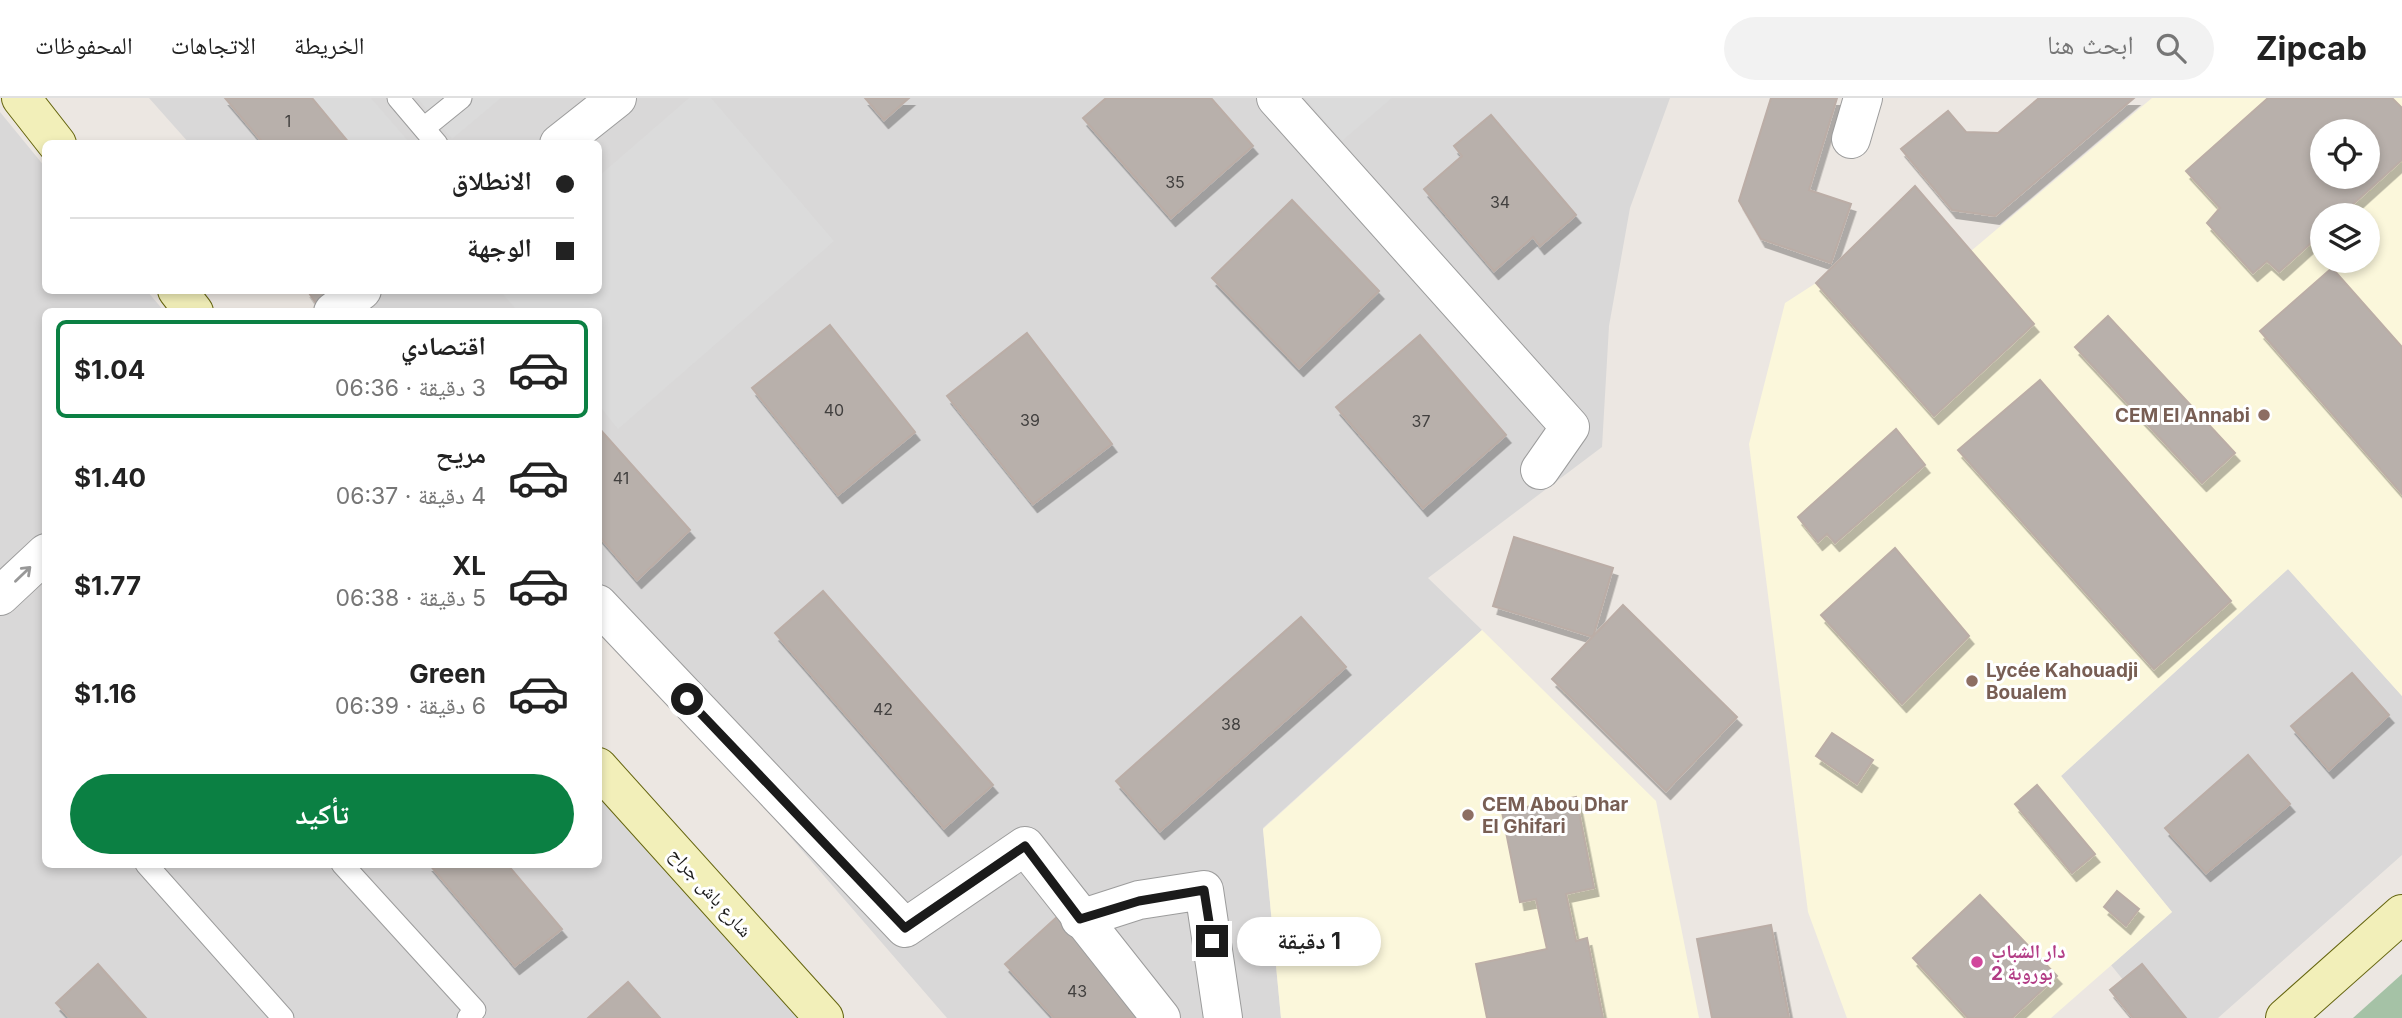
<!DOCTYPE html>
<html lang="ar">
<meta charset="utf-8">
<style>
body{margin:0;font-family:Inter,"Noto Naskh Arabic",sans-serif;background:#f2f2f2;color:#222;direction:rtl;height:100vh;display:flex;flex-direction:column;font-size:26px;white-space:nowrap}
*{box-sizing:border-box;margin:0}
p{font-size:23px;color:#767676}
.icon{flex:none;width:38px;height:38px;fill:none;stroke:currentColor;stroke-width:2;stroke-linecap:round;stroke-linejoin:round}
.map{position:relative;flex:1;overflow:hidden;direction:ltr}
.side{position:absolute;left:42px;top:210px;width:560px;height:560px;display:flex;flex-direction:column;background:#fff;border-radius:10px;box-shadow:0 4px 10px #0003;direction:rtl}
.side>*{flex:none}
.guide{position:absolute;left:42px;top:42px;width:560px;height:154px;border-radius:10px;box-shadow:0 4px 10px #0003;direction:rtl;display:grid;align-content:center;height:154px;padding:0 28px;background:#fff}
.buttons{position:absolute;left:2310px;top:21px;display:grid;gap:14px}
.buttons a{display:grid;place-items:center;width:70px;height:70px;border-radius:50%;background:#fff;box-shadow:0 4px 10px #0003;font-size:35px}
.end{position:absolute;width:32px;height:32px;margin:-16px;border:9px solid #1b1b1b;background:#fff;box-shadow:0 0 0 4px #fff}
.from{border-radius:50%}
.bubble{position:absolute;height:49px;border-radius:24px;background:#fff;box-shadow:0 4px 10px #0003;font-size:23px;font-weight:700;line-height:49px;text-align:center;direction:rtl}
.guide b{display:flex;align-items:center;gap:24px;height:66px;font-size:26px}
.guide b+b{border-top:2px solid #e0e0e0}
.guide i{width:18px;height:18px;background:#222}
ul{padding:12px 0 0;list-style:none}
li{display:flex;align-items:center;gap:21px;height:98px;margin:0 14px 10px;padding:0 14px;border:4px solid transparent;border-radius:10px}
li div{flex:1}
li b{display:block;font-size:26px}
li em{font-style:normal;font-weight:700}
li.current{border-color:#0b8043}
li>.icon{width:63px;height:63px;stroke-width:1.5}
.cta{display:flex;gap:14px;margin-top:auto;padding:14px 28px}
.cta a{flex:1;height:80px;border-radius:42px;background:#0b8043;color:#fff;font-size:28px;font-weight:700;line-height:80px;text-align:center}
header{display:flex;align-items:center;gap:42px;box-sizing:border-box;height:98px;padding:0 35px;background:#fff;border-bottom:2px solid #e0e0e0}
header strong{font-size:33px}
nav{display:flex;gap:38px;margin-inline-start:auto;font-size:24px}
.search{width:490px;height:63px;background:#f2f2f2;display:flex;align-items:center;gap:18px;box-sizing:border-box;padding:0 24px;border-radius:38px;color:#767676;font-size:26px}
.map>svg:first-child{display:block}
.residential{fill:#d9d8d8}
.education{fill:#fbf7db;fill-rule:evenodd}
.cemetery{fill:#a5c2a6}
.parking{fill:#dbdbdb}
.building{fill:#b8b0ab;stroke:#bbada6;stroke-width:2;fill-rule:evenodd;filter:url(#shadow)}
.lines{fill:none;stroke-linecap:round;stroke-linejoin:round}
.lane-casing{stroke:#9c9c9c;stroke-width:23}
.street-casing{stroke:#9c9c9c;stroke-width:40}
.secondary-casing{stroke:#65650f;stroke-width:40}
.lane{stroke:#fff;stroke-width:21}
.street{stroke:#fff;stroke-width:38}
.secondary{stroke:#f2efb9;stroke-width:38}
.oneway{stroke:#989898}
.route{stroke:#1b1b1b;stroke-width:9}
.education-dot{fill:#8d6e63;stroke:#fff;stroke-width:2.5}
.hotel-dot{fill:#d1479c;stroke:#fff;stroke-width:2.5}
.labels{text-anchor:middle;stroke-width:6;stroke-linejoin:round;paint-order:stroke}
.number-label{font-size:16px;fill:#42403f}
.education-label{font-size:19px;font-weight:bold;fill:#785e54;stroke:#fff;text-anchor:start}
.street-label{font-size:19px;fill:#1b1b1b;stroke:#fff}
.hotel-label{font-size:19px;font-weight:bold;fill:#b23c85;stroke:#fff;text-anchor:start}
</style>
<header>
<strong>Zipcab</strong>
<div class="search"><svg class="icon" aria-label="search" viewBox="0 0 24 24"><circle cx="10" cy="10" r="6"/><path d="M15 15l6 6"/></svg>ابحث هنا</div>
<nav><a>الخريطة</a><a>الاتجاهات</a><a>المحفوظات</a></nav>
</header>
<div class="map">
<svg width="2402" height="920" viewBox="0 0 2402 920">
<defs>
<filter id="shadow"><feDropShadow dx="4.5" dy="8" stdDeviation="0" flood-color="#0004"/></filter>
</defs>
<rect width="100%" height="100%" fill="#ece7e2"/>
<!-- residential -->
<g class="residential">
<polygon points="149,0 1670,0 1630,110 1609,228 1602,349 1428,480 1482,532 1263,730 1281,920 947,920 599,518 598,214 334,213 316,193 598,192 598,46 189,45"/>
<polygon points="0,14 45,69 46,192 147,193 164,213 46,214 46,766 598,766 599,700 798,920 0,920"/>
<polygon points="2288,471 2402,598 2402,757 2218,920 2154,920 2111,867 2172,814 2061,678"/>
</g>
<!-- education -->
<g class="education">
<path d="M2152,0H2402V598L2288,471L2061,678L2172,814L2051,920H1847L1808,814L1749,346L1785,205L1816,185L1915,88L1971,153ZM2322,33H2368V79H2322ZM2322,117H2368V163H2322Z"/>
<polygon points="1482,532 1656,703 1699,920 1281,920 1263,731"/>
</g>
<!-- cemetery -->
<polygon class="cemetery" points="2402,876 2402,920 2353,920"/>
<!-- parking -->
<g class="parking">
<polygon points="312,0 371,0 410,45 351,45"/>
<polygon points="417,0 501,0 452,41"/>
<polygon points="689,0 711,0 834,143 618,331 599,307 598,214 518,213 500,193 598,192 599,78"/>
<polygon points="1305,0 1392,0 1342,43"/>
</g>
<!-- building -->
<g class="building">
<polygon points="225,0 312,0 350,46 264,46"/>
<polygon points="865,0 909,0 884,22"/>
<polygon points="1106,0 1211,0 1253,48 1171,120 1083,20"/>
<polygon points="1771,0 1837,0 1809,92 1851,106 1831,165 1761,141 1739,103"/>
<polygon points="2039,0 2134,0 1995,118 1952,112 1901,51 1948,13 1966,34 1998,35"/>
<path d="M2268,0H2392L2402,10V62L2341,117H2322V135L2279,174L2267,163L2253,175L2207,125L2220,110L2186,73ZM2322,33H2368V79H2322Z"/>
<polygon points="1491,17 1576,117 1540,148 1533,139 1494,173 1424,91 1462,58 1454,48"/>
<polygon points="1915,88 2034,226 1934,318 1816,185"/>
<polygon points="1292,102 1379,193 1299,270 1212,180"/>
<polygon points="2332,170 2402,249 2402,396 2260,233"/>
<polygon points="307,192 333,192 316,205"/>
<polygon points="2108,218 2235,355 2202,385 2075,249"/>
<polygon points="830,227 915,334 838,397 752,290"/>
<polygon points="1027,235 1112,346 1033,406 947,298"/>
<polygon points="1420,237 1506,337 1423,410 1336,309"/>
<polygon points="2040,282 2231,503 2154,571 1958,352"/>
<polygon points="598,329 690,432 637,482 598,437"/>
<polygon points="1896,331 1925,367 1835,445 1827,436 1818,444 1798,419"/>
<polygon points="1514,439 1613,470 1593,539 1493,508"/>
<polygon points="1895,450 1969,538 1902,606 1821,517"/>
<polygon points="823,493 993,687 944,730 775,535"/>
<polygon points="1623,507 1737,619 1666,693 1552,581"/>
<polygon points="1301,519 1346,569 1160,733 1116,683"/>
<polygon points="2352,575 2389,617 2329,672 2291,628"/>
<polygon points="1832,635 1873,662 1857,686 1816,658"/>
<polygon points="2248,657 2290,706 2206,775 2165,730"/>
<polygon points="2037,687 2095,756 2072,775 2015,706"/>
<polygon points="1576,699 1594,790 1566,796 1576,843 1587,840 1603,920 1487,920 1476,866 1547,851 1536,801 1520,804 1502,714"/>
<polygon points="429,766 507,766 562,831 515,868"/>
<polygon points="2117,793 2139,811 2126,828 2104,809"/>
<polygon points="1980,797 2057,878 2012,920 1968,920 1913,860"/>
<polygon points="1057,819 1148,920 1054,920 1005,866"/>
<polygon points="1771,827 1789,920 1712,920 1697,841"/>
<polygon points="98,866 137,910 146,920 70,920 56,905"/>
<polygon points="2142,866 2186,920 2133,920 2110,892"/>
<polygon points="628,884 660,920 588,920"/>
</g>
<g class="lines">
<!-- lane casing -->
<g class="lane-casing">
<g id="lane">
<polyline points="398,0 437,46"/>
<polyline points="424,30 461,0"/>
<polyline points="146,766 283,920"/>
<polyline points="342,766 475,912 468,920"/>
</g>
</g>
<!-- street casing -->
<g class="street-casing">
<g id="street">
<polyline points="1276,0 1570,329 1540,372"/>
<polyline points="1851,41 1863,0"/>
<polyline points="559,46 617,0"/>
<polyline points="333,214 362,192"/>
<polyline points="0,498 46,455"/>
<polyline points="598,506 905,830 1025,748 1161,920"/>
<polyline points="1080,821 1139,802 1204,792 1223,920"/>
</g>
</g>
<!-- secondary casing -->
<g class="secondary-casing">
<g id="secondary">
<polyline points="21,0 57,46"/>
<polyline points="177,192 194,214"/>
<polyline points="598,669 824,920"/>
<polyline points="2285,920 2402,816"/>
</g>
</g>
<!-- lane -->
<use href="#lane" class="lane"/>
<!-- street -->
<use href="#street" class="street"/>
<!-- secondary -->
<use href="#secondary" class="secondary"/>
</g>
<!-- one-way arrows -->
<defs><path id="oneway-shaft" d="M-6 0H5M1.5-3L5.5 0L1.5 3" fill="none" stroke-width="1.6" stroke-linecap="round" stroke-linejoin="round" transform="scale(1.75)"/></defs>
<use class="oneway" href="#oneway-shaft" transform="translate(23 476) rotate(-44)"/>
<g class="lines">
<!-- route -->
<polyline class="route" points="687,601 905,830 1025,748 1080,821 1139,803 1204,792 1212,843"/>
</g>
<!-- markers -->
<g class="education-dot">
<circle cx="2264" cy="317" r="7"/>
<circle cx="1972" cy="583" r="7"/>
<circle cx="1468" cy="717" r="7"/>
</g>
<circle class="hotel-dot" cx="1977" cy="864" r="7"/>
<g class="labels">
<!-- number labels -->
<g class="number-label">
<text x="288" y="29">1</text>
<text x="1175" y="90">35</text>
<text x="1500" y="110">34</text>
<text x="834" y="318">40</text>
<text x="1030" y="328">39</text>
<text x="1421" y="329">37</text>
<text x="621" y="386">41</text>
<text x="883" y="617">42</text>
<text x="1231" y="632">38</text>
<text x="1077" y="899">43</text>
</g>
<!-- education labels -->
<g class="education-label">
<text x="2250" y="324" text-anchor="end">CEM El Annabi</text>
<text x="1986" y="579">Lycée Kahouadji<tspan x="1986" dy="22">Boualem</tspan></text>
<text x="1482" y="713">CEM Abou Dhar<tspan x="1482" dy="22">El Ghifari</tspan></text>
</g>
<!-- street labels -->
<g class="street-label">
<text transform="translate(711 794) rotate(48)" y="7">شارع باش جراح</text>
</g>
<!-- hotel labels -->
<g class="hotel-label">
<text x="1991" y="860">دار الشباب<tspan x="1991" dy="22">بوروبة 2</tspan></text>
</g>
</g>
</svg>
<div class="buttons">
<a><svg class="icon" aria-label="locate" viewBox="0 0 24 24"><circle cx="12" cy="12" r="6"/><path d="M12 2v4M12 18v4M2 12h4M18 12h4"/></svg></a>
<a><svg class="icon" aria-label="layers" viewBox="0 0 24 24"><path d="M12 4l9 5-9 5-9-5zM3 14l9 5 9-5"/></svg></a>
</div>
<i class="end from" style="left:687px;top:601px"></i>
<i class="end" style="left:1212px;top:843px"></i>
<div class="bubble" style="left:1237px;top:819px;width:144px">1 دقيقة</div>
<div class="guide">
<b><i class="from"></i>الانطلاق</b>
<b><i></i>الوجهة</b>
</div>
<section class="side">
<ul>
<li class="current"><svg class="icon" aria-label="car" viewBox="0 0 24 24"><path d="M5 17H2v-5l4-1 3-4h7l3 4 3 1v5h-3M9 17h6M6 11h13"/><circle cx="7" cy="17" r="2"/><circle cx="17" cy="17" r="2"/></svg><div><b>اقتصادي</b><p>3 دقيقة · 06:36</p></div><em>$1.04</em></li>
<li><svg class="icon" aria-label="car" viewBox="0 0 24 24"><path d="M5 17H2v-5l4-1 3-4h7l3 4 3 1v5h-3M9 17h6M6 11h13"/><circle cx="7" cy="17" r="2"/><circle cx="17" cy="17" r="2"/></svg><div><b>مريح</b><p>4 دقيقة · 06:37</p></div><em>$1.40</em></li>
<li><svg class="icon" aria-label="car" viewBox="0 0 24 24"><path d="M5 17H2v-5l4-1 3-4h7l3 4 3 1v5h-3M9 17h6M6 11h13"/><circle cx="7" cy="17" r="2"/><circle cx="17" cy="17" r="2"/></svg><div><b>XL</b><p>5 دقيقة · 06:38</p></div><em>$1.77</em></li>
<li><svg class="icon" aria-label="car" viewBox="0 0 24 24"><path d="M5 17H2v-5l4-1 3-4h7l3 4 3 1v5h-3M9 17h6M6 11h13"/><circle cx="7" cy="17" r="2"/><circle cx="17" cy="17" r="2"/></svg><div><b>Green</b><p>6 دقيقة · 06:39</p></div><em>$1.16</em></li>
</ul>
<div class="cta"><a>تأكيد</a></div>
</section>
</div>
